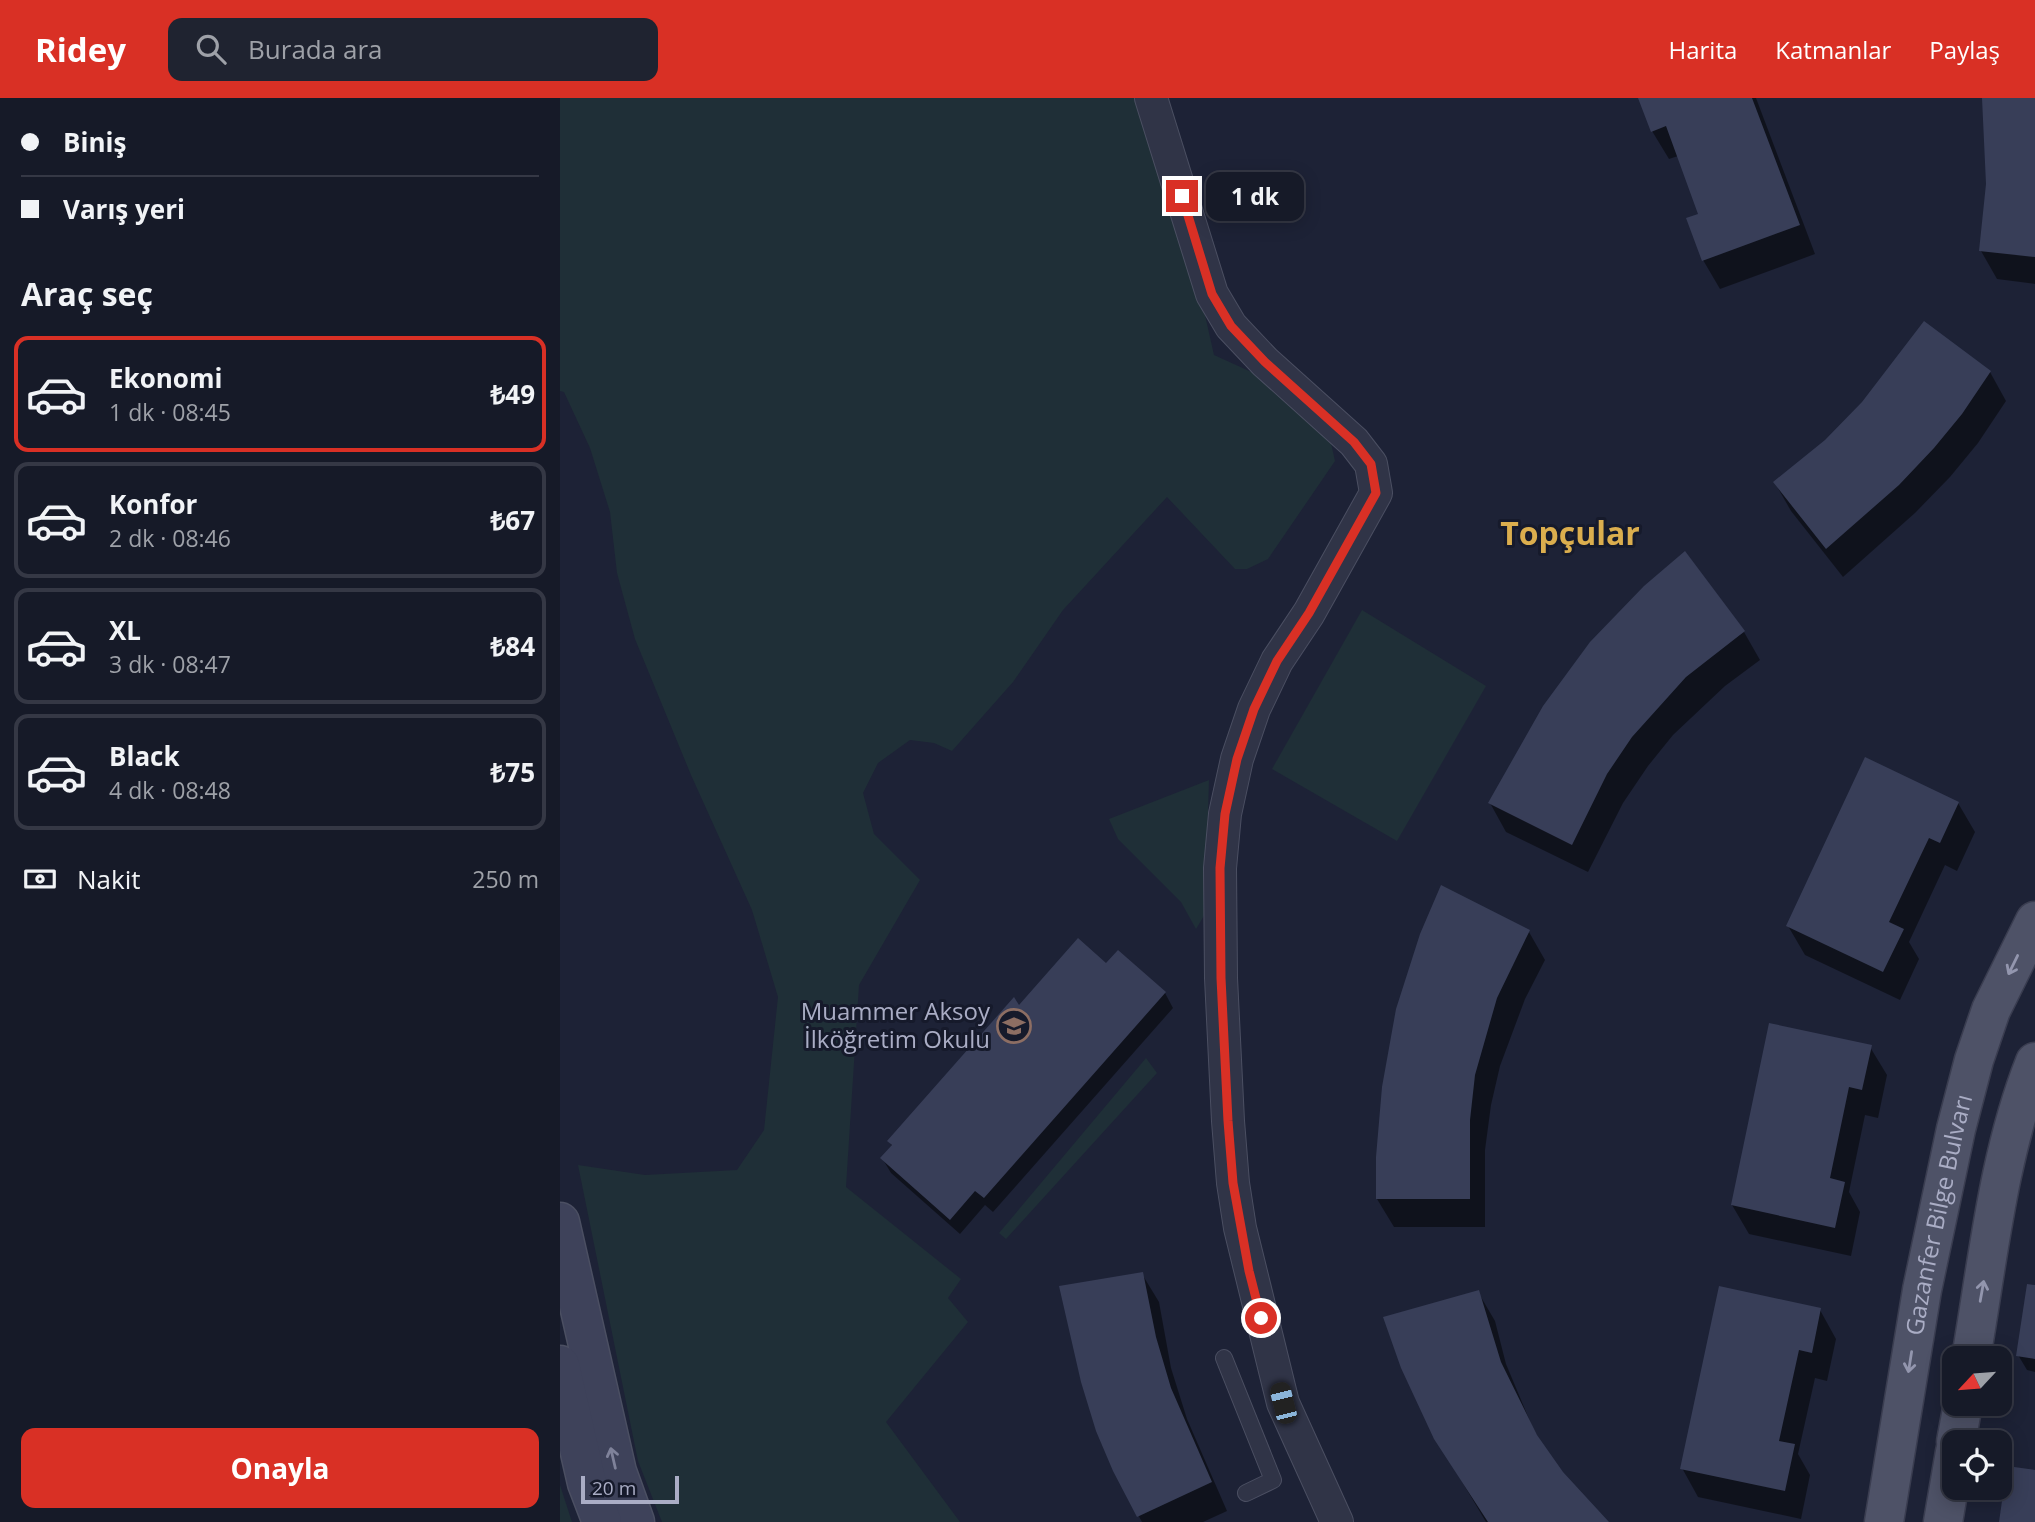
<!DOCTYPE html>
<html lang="tr">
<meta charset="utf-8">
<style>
body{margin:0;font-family:"Open Sans",sans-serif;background:#1f2330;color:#f1f3f6;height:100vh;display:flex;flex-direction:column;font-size:26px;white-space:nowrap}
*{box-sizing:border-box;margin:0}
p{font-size:23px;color:#9ea1a8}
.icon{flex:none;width:38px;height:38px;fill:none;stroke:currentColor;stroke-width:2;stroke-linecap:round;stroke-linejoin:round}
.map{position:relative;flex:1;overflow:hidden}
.details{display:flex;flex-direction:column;background:#161a28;width:560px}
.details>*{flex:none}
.guide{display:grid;align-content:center;height:154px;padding:0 21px;background:#161a28}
.needle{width:46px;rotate:244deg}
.buttons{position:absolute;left:1382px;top:1248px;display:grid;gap:14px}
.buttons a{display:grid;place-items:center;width:70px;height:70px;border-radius:14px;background:#161a28;box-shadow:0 4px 18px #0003,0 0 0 2px #353845;font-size:35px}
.scale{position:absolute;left:21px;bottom:18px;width:98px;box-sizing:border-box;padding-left:7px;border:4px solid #aaadc5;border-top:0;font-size:19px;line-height:24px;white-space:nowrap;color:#aaadc5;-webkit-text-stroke:5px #161a2b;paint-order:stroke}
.end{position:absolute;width:32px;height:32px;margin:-16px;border:9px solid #d93025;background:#fff;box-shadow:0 0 0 4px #fff}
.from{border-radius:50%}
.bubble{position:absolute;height:49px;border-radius:14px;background:#161a28;box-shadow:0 4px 18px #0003,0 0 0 2px #353845;font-size:23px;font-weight:700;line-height:49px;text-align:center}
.car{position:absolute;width:21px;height:42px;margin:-21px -10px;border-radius:9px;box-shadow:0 0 5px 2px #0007;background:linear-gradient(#222 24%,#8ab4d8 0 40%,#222 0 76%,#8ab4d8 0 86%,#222 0)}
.guide b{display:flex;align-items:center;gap:24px;height:66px;font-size:26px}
.guide b+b{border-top:2px solid #353845}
.guide i{width:18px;height:18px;background:#f1f3f6}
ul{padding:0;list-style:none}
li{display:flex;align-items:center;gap:21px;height:116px;margin:0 14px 10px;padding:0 7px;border:4px solid #353845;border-radius:14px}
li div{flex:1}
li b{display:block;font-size:26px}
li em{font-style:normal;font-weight:700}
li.on{border-color:#d93025}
li>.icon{width:63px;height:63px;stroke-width:1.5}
h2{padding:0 21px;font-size:32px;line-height:84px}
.pay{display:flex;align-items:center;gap:18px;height:77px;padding:0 21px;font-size:26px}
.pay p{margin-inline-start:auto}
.cta{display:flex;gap:14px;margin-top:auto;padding:14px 21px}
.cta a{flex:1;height:80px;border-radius:14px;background:#d93025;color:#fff;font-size:28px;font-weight:700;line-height:80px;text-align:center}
header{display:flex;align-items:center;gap:42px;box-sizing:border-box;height:98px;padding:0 35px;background:#d93025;color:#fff}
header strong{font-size:33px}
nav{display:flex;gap:38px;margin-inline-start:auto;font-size:24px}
.search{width:490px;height:63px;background:#1f2330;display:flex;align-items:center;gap:18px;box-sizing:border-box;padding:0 24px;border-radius:14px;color:#9ea1a8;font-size:26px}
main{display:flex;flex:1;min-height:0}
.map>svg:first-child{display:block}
.green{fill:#1f2f37}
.shadow{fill:#0007}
.building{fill:#383e58}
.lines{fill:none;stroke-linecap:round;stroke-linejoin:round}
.service-casing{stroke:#4b4f62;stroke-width:18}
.minor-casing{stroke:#4b4f62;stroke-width:34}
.secondary-casing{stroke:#4b4f62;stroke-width:41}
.primary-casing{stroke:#3a3d50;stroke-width:41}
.service{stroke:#303447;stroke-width:16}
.minor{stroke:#303447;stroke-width:32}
.secondary{stroke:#3e425a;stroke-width:38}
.primary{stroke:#4e5267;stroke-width:38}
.oneway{stroke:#9396ae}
.oneway2{stroke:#7f829a}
.route{stroke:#d93025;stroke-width:9}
.labels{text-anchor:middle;stroke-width:6;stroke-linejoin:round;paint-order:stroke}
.poi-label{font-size:24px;fill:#aaadc5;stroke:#161a2b;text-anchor:end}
.street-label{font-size:24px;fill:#aaadc5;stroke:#161a2b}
.district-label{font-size:32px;font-weight:bold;fill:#dbae4e;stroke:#161a2b}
</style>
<header>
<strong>Ridey</strong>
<div class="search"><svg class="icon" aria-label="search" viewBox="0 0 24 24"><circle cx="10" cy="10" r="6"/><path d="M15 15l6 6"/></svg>Burada ara</div>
<nav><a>Harita</a><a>Katmanlar</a><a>Paylaş</a></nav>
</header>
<main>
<section class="details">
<div class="guide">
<b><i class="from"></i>Biniş</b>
<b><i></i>Varış yeri</b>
</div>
<h2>Araç seç</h2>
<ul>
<li class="on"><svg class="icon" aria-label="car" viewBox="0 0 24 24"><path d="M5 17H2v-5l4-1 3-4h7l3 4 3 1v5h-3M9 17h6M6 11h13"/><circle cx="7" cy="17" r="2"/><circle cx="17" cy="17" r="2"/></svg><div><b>Ekonomi</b><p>1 dk · 08:45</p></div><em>₺49</em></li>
<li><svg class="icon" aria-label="car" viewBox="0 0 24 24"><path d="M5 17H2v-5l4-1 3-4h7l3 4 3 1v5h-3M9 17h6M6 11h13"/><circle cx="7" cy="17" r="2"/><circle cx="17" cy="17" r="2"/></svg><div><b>Konfor</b><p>2 dk · 08:46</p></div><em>₺67</em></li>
<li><svg class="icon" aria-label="car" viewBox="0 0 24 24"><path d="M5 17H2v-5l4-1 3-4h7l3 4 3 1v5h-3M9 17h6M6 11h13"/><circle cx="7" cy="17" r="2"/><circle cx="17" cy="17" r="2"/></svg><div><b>XL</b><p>3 dk · 08:47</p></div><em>₺84</em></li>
<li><svg class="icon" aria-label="car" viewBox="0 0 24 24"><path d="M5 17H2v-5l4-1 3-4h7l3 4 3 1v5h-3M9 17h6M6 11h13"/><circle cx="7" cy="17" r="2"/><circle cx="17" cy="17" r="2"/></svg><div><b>Black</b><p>4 dk · 08:48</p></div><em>₺75</em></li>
</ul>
<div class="pay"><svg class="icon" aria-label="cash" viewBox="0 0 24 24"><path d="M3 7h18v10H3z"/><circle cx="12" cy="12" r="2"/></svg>Nakit<p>250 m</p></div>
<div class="cta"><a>Onayla</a></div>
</section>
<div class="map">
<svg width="1475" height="1424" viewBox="0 0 1475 1424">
<rect width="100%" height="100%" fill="#1d2236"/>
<!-- green -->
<g class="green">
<polygon points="0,0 596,0 654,257 698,277 771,345 775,363 708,461 687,471 675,471 607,399 503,512 453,584 392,653 374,645 350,642 318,665 303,695 314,736 360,782 299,887 286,1089 401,1181 388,1200 408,1224 326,1324 400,1424 102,1424 78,1363 18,1067 85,1077 177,1072 204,1032 218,899 192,812 131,677 75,541 57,475 50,414 30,350 4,294 0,293"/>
<polygon points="802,512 926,588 837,743 712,671"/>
<polygon points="649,682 645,816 636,831 621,804 558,741 549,721"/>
<polygon points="586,960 597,975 446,1141 439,1135"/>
<polygon points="0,1387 12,1424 0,1424"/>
</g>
<!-- shadow -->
<g class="shadow">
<polygon points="1080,0 1196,0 1255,156 1160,191 1143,162 1140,117 1118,58 1109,61 1092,33"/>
<polygon points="1424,0 1475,0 1475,186 1437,181 1421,153 1427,86"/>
<polygon points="1430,274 1446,303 1418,345 1390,379 1355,415 1283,479 1231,413 1215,385 1266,343"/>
<polygon points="1184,534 1200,562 1165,588 1113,637 1088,668 1063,705 1028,774 946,734 930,705"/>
<polygon points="1398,705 1415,734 1397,773 1385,767 1349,844 1359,861 1340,902 1245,857 1228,828"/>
<polygon points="969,834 985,862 965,901 940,968 931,1007 925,1052 925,1129 834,1129 817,1101"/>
<polygon points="546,867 605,895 613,910 433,1114 425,1107 400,1136 331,1075 322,1060 332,1048 329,1043 459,909"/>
<polygon points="1310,949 1327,977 1318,1020 1305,1017 1289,1094 1300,1114 1291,1158 1189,1136 1172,1107"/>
<polygon points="582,1176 599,1204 611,1270 627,1321 667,1413 643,1424 582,1424 554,1373"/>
<polygon points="1475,1189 1475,1274 1467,1272 1458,1257"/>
<polygon points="918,1194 935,1223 946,1266 974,1333 1001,1375 1046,1424 926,1424 876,1340"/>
<polygon points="1260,1212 1276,1241 1267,1283 1255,1280 1238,1356 1250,1377 1241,1421 1138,1399 1122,1370"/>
</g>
<!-- building -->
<g class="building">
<polygon points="1078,0 1192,0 1240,127 1142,163 1126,120 1138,116 1106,28 1091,34"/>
<polygon points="1422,0 1475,0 1475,159 1419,153 1426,86"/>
<polygon points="1364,223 1431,273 1402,316 1374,350 1339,387 1266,451 1213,384 1265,342 1302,304"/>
<polygon points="1125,453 1185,533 1126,579 1072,639 1047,676 1012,747 928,705 983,608 1030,544 1084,488"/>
<polygon points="1305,659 1399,704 1380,745 1369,740 1329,824 1344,831 1323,874 1226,828"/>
<polygon points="881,787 970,832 937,900 915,977 910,1022 910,1101 816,1101 816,1059 822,989 836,911 860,836"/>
<polygon points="518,840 546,865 558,852 606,894 424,1100 415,1093 390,1122 320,1060 332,1047 327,1043 454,899 459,907"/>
<polygon points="1209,925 1312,947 1302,992 1289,989 1270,1080 1285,1084 1275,1130 1171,1107"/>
<polygon points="583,1174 596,1239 611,1290 652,1384 577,1419 553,1373 536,1333 521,1284 499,1188"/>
<polygon points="1467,1186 1475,1187 1475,1261 1456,1258"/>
<polygon points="1159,1188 1261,1210 1252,1255 1239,1252 1219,1343 1235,1346 1225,1393 1120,1371"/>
<polygon points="919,1192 941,1264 977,1337 1003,1374 1049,1424 928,1424 874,1341 841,1270 823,1219"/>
<polygon points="1447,1368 1475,1372 1475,1424 1439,1424"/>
</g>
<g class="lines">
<!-- service casing -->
<g class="service-casing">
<polyline id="service" points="664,1260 713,1382 686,1395"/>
</g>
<!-- minor casing -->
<g class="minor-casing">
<polyline id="minor" points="591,0 652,196 671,228 705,264 794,344 811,366 816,395 749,515 717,563 694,611 677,661 665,716 660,770 661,880 668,1023 673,1085 680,1130 723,1305 777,1424"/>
</g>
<!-- secondary casing -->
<g class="secondary-casing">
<g id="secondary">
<polyline points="0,1124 57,1374 75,1424"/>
<polyline points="0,1267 27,1385 42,1424"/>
</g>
</g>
<!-- primary casing -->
<g class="primary-casing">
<g id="primary">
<path d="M1411,1260C1428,1162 1438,1057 1475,964"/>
<polyline points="1396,1344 1403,1306"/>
<path id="s1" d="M1324,1424L1362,1192L1396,1031L1414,962L1431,912L1475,823"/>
<polyline points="1383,1424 1395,1354"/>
</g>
</g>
<!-- service -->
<use href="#service" class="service"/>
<!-- minor -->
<use href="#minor" class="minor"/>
<!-- secondary -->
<use href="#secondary" class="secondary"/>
<!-- primary -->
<use href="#primary" class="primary"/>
</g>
<!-- one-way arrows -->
<defs><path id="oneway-shaft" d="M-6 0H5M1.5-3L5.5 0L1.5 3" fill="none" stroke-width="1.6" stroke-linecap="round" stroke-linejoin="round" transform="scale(1.75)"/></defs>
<g class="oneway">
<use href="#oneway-shaft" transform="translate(1453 867) rotate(116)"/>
<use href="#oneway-shaft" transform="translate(1422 1193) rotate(-80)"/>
<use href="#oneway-shaft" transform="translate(1350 1264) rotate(99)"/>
</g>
<use class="oneway2" href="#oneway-shaft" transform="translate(53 1360) rotate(-103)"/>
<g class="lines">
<!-- route -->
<polyline class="route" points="622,98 652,196 671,228 705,264 794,344 811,366 816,395 749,515 717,563 694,611 677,661 665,716 660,770 661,880 668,1023 673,1085 689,1173 701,1220"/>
</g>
<!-- icons -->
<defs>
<g id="school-ring" transform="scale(1.75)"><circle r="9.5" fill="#161a2b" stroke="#8d6e63" stroke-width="1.5"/><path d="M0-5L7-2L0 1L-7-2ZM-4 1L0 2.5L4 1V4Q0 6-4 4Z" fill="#8d6e63"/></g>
</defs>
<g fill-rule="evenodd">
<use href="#school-ring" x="454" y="928"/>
</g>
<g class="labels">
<!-- poi labels -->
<g class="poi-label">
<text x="430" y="922">Muammer Aksoy<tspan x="430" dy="28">İlköğretim Okulu</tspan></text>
</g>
<!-- street labels -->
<g class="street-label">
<text dy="8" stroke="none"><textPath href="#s1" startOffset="312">Gazanfer Bilge Bulvarı</textPath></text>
</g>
<!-- district labels -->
<g class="district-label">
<text x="1010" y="447">Topçular</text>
</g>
</g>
</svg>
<div class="buttons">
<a><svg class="needle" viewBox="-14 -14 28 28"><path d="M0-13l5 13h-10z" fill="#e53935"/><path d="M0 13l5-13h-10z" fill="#9ea1a8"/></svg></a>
<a><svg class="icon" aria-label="locate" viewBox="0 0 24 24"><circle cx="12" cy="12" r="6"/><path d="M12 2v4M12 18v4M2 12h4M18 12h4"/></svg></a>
</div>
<div class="scale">20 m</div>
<i class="end from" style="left:701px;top:1220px"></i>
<i class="end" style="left:622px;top:98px"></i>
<div class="bubble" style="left:646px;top:74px;width:98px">1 dk</div>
<i class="car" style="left:723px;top:1305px;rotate:346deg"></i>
</div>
</main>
